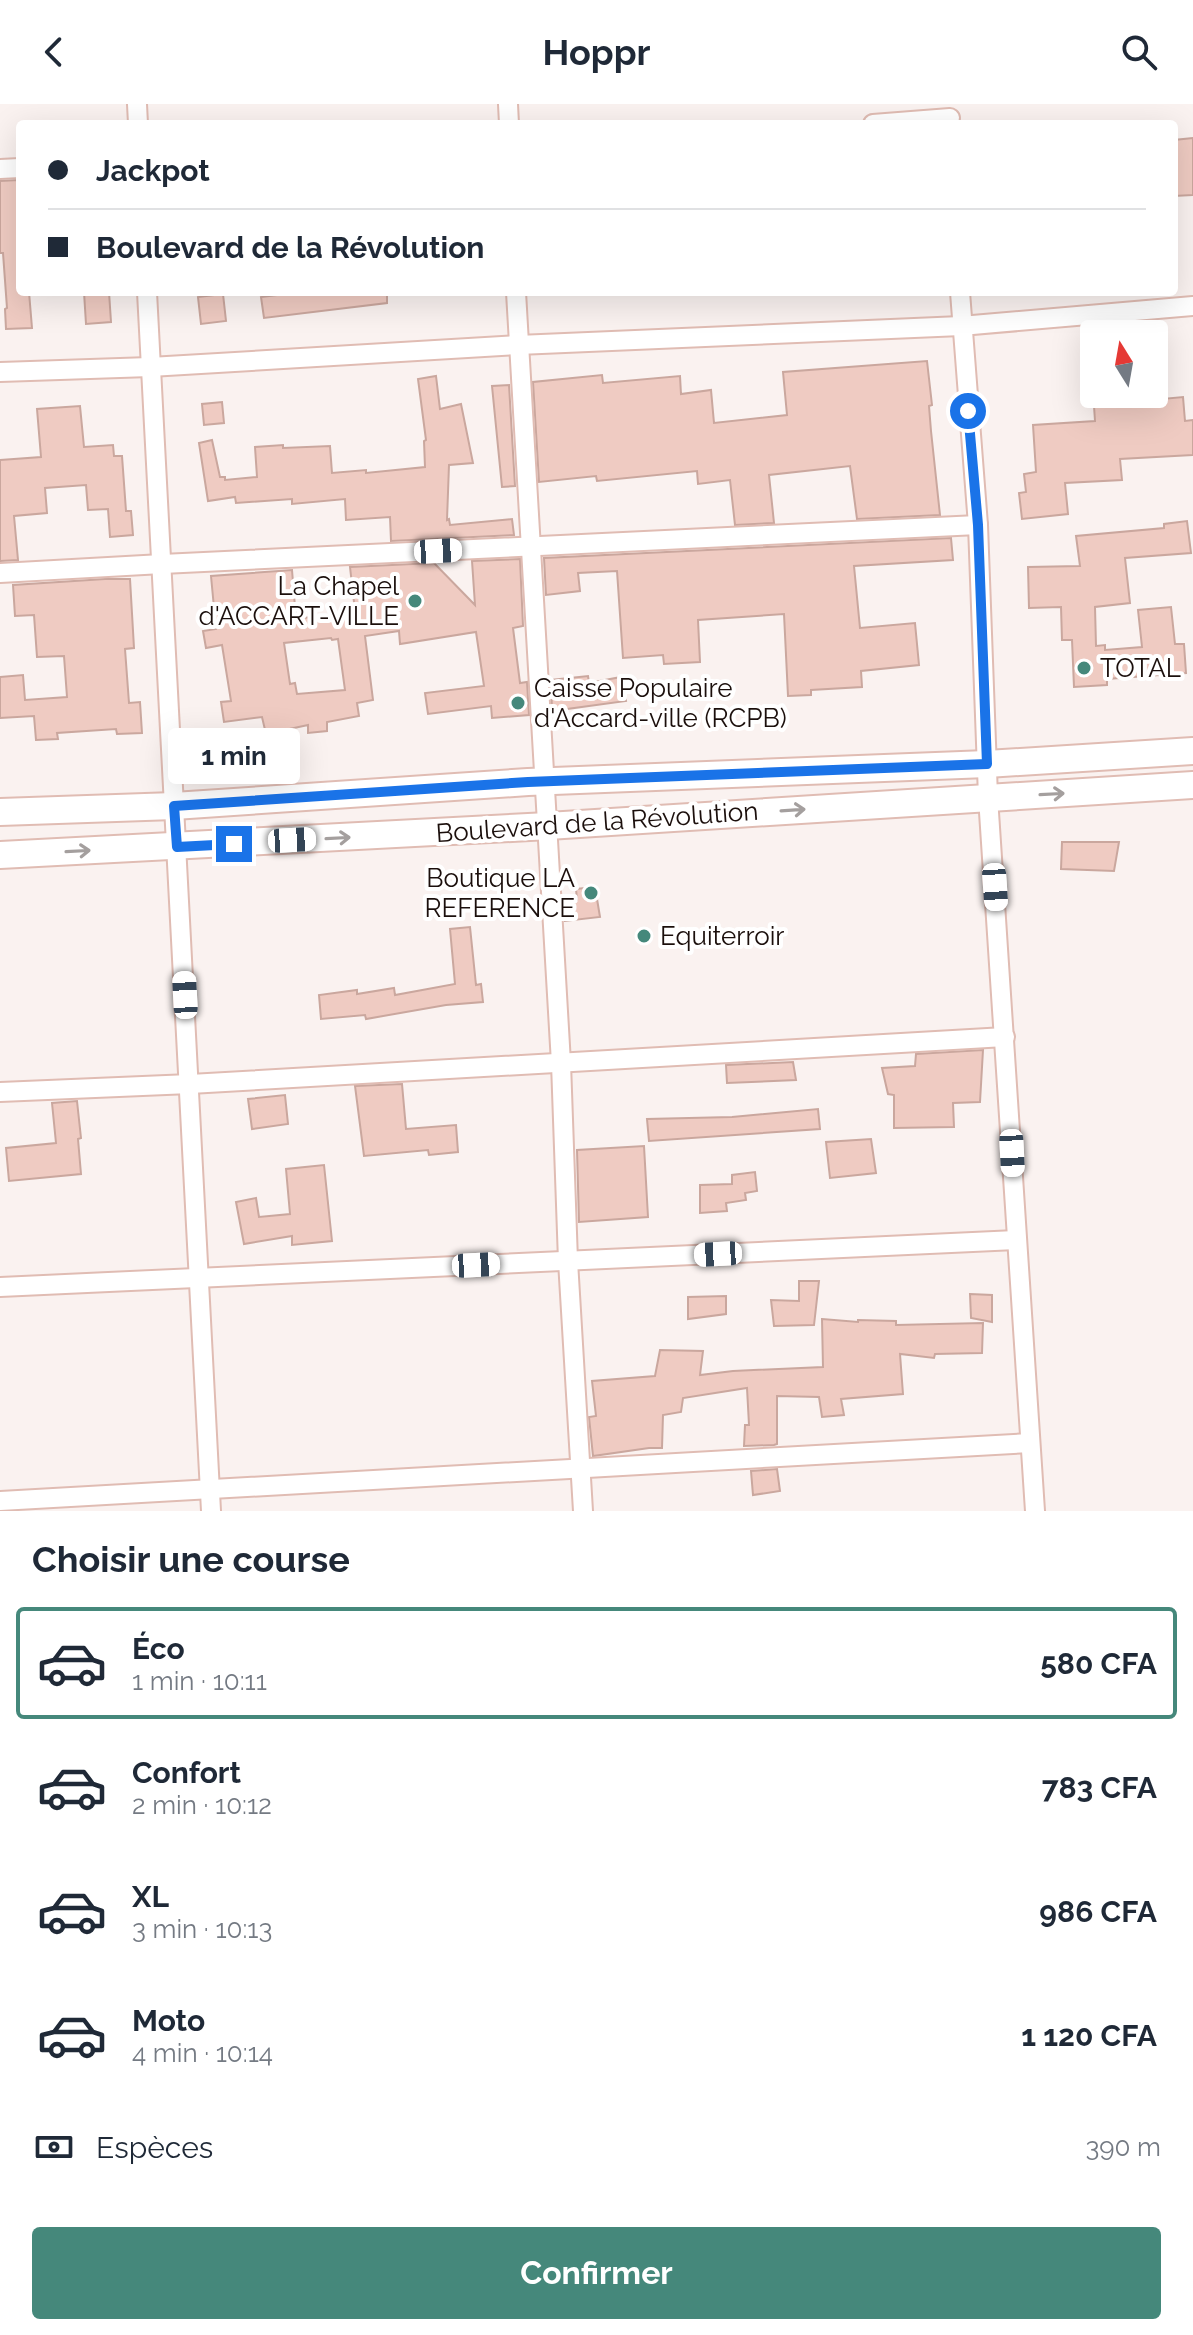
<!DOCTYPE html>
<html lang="fr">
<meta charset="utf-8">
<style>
body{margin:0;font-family:Raleway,sans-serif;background:#f6f6f7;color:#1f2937;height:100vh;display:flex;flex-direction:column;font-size:30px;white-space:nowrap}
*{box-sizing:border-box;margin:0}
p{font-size:26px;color:#747a83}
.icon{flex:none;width:44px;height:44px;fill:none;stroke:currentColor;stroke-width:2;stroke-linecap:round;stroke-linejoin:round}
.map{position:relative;height:1407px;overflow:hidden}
.drawer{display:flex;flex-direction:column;background:#fff;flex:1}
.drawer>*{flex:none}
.hud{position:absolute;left:16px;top:16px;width:1162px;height:176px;border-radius:8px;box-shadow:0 8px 32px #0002;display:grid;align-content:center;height:176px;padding:0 32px;background:#fff}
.needle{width:52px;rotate:349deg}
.buttons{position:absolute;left:1080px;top:216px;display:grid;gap:16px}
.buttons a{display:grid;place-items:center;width:88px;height:88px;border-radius:8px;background:#fff;box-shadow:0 8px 32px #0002;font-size:40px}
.end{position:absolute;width:36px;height:36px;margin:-18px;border:10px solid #1a73e8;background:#fff;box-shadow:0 0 0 4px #fff}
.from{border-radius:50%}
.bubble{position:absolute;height:56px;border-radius:8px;background:#fff;box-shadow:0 8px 32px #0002;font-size:26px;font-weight:700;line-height:56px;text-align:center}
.car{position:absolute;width:24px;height:48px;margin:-24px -12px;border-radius:10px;box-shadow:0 0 6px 2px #0007;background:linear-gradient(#fff 24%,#345 0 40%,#fff 0 76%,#345 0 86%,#fff 0)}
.hud b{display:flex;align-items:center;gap:28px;height:76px;font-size:30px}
.hud b+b{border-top:2px solid #e0e1e3}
.hud i{width:20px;height:20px;background:#1f2937}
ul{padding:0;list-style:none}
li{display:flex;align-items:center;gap:24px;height:112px;margin:0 16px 12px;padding:0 16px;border:4px solid transparent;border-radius:8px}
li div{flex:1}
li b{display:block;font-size:30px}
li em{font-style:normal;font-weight:700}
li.current{border-color:#45887b}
li>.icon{width:72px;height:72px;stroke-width:1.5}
h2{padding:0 32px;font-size:36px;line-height:96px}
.pay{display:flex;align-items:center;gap:20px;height:88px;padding:0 32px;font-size:30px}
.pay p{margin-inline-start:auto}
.cta{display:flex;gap:16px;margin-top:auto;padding:16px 32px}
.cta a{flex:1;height:92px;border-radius:8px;background:#45887b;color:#fff;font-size:32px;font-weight:700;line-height:92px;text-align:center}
header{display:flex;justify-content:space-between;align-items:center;height:104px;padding:0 32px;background:#fff;font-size:36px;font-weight:700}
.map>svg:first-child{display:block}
.building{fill:#efcbc2;stroke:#caa79e;stroke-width:2;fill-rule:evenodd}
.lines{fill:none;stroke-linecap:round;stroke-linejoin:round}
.minor-casing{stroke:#e0bcb3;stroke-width:22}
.secondary-casing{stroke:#e0bcb3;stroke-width:30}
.minor{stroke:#fff;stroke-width:18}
.secondary{stroke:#fff;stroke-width:26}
.oneway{stroke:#a49f9e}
.route{stroke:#1a73e8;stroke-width:10}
.poi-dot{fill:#45887b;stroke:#fff;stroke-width:3}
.labels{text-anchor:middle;stroke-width:8;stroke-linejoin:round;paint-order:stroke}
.poi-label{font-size:26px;fill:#1b0f0c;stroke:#fff;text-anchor:start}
.street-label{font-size:26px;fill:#1b0f0c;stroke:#fff}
</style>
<header><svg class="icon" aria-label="back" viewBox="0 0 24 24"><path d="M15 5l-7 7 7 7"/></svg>Hoppr<svg class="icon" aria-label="search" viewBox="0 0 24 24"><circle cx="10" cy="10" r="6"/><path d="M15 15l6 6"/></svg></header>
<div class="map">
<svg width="1193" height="1407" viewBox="0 0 1193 1407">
<rect width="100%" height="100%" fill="#faf2f0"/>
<!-- building -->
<g class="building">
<polygon points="1193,34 1193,91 1174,92 1174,36"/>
<polygon points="18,76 20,188 29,188 32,224 6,225 5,205 7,204 3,149 0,149 0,77"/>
<polygon points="84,188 109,188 111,218 86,220"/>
<polygon points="301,188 387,188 387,199 264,214 261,193"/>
<polygon points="223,190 226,217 201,220 198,193"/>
<polygon points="927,257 932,301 929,302 931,327 940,411 857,415 850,362 769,371 774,419 735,421 730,376 698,380 697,367 597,377 596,372 539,378 533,278 602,271 603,279 680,272 681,290 711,286 714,319 787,311 783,268"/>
<polygon points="436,272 440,305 461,300 473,359 449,361 447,416 449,415 450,421 512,415 514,431 391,437 390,413 346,416 345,395 292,400 292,395 236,399 235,393 208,397 199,339 212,336 220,373 225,373 225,376 257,373 255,343 283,341 283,344 330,342 332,369 366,366 366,369 425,363 424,337 426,336 418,275"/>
<polygon points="509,281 515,382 502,383 492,282"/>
<polygon points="1118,290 1141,290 1141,297 1183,293 1185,317 1193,316 1193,351 1120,355 1122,376 1065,379 1068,410 1022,415 1019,389 1026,388 1024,370 1036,368 1033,321 1095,317 1094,302 1119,299"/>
<polygon points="222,298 224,319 204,321 202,300"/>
<polygon points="80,302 84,343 113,341 114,352 122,352 126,407 131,407 133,431 110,433 108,405 88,406 86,381 45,384 47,409 14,412 18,456 0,457 0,356 41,353 37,305"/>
<polygon points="1187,417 1191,449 1125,454 1130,499 1095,503 1096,542 1105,541 1105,546 1142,543 1138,506 1171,503 1175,540 1184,540 1186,569 1107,575 1107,581 1074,583 1072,536 1062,536 1061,503 1029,504 1028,463 1080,462 1076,432 1164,424 1164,420"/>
<polygon points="951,434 953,456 854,462 860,524 915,519 919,561 861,567 862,583 811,586 811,591 788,592 784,510 698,516 700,558 664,560 663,551 623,554 617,467 578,469 580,487 546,491 544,454"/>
<path d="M520,455L523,522L513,524L520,579L527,578L529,611L492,614L491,602L428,610L425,589L484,582L476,528L400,540L399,527L365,532L373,596L357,599L359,612L327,618V627L308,629V621L266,630L262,613L224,618L221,598L231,597L222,541L206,544L203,527L216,525L211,472L292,466L296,515L355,507L350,463L434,459L475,501L472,457ZM331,534L332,536L338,535L345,586L297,590L295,579L290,580L284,539Z"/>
<polygon points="105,475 130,475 134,544 125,545 129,599 140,598 142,629 117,630 116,625 57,629 58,635 36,636 34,612 0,614 0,573 23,571 25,596 67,593 64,552 37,553 34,511 15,512 13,481"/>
<polygon points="588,572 589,579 621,573 626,597 552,607 551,576"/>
<polygon points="1062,738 1119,738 1114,767 1061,765"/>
<polygon points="595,783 600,813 565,817 564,798 577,796 576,785"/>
<polygon points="470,823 476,881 481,880 483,898 446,901 366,915 365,911 321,915 319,891 357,886 357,890 394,884 395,891 455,880 450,825"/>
<polygon points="983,946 980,998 953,999 954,1023 894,1024 894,991 888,990 882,964 915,962 916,950"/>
<polygon points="793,958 796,976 727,979 726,961"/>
<polygon points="402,980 406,1025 456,1021 458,1048 429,1051 428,1046 364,1052 355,982"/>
<polygon points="285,991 288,1020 252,1025 248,995"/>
<polygon points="77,997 81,1034 78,1035 81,1070 9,1077 6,1044 56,1039 52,999"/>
<polygon points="818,1005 820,1025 649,1037 647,1015 732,1013"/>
<polygon points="871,1035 876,1069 830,1074 826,1038"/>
<polygon points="644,1042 648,1113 579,1118 577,1046"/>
<polygon points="324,1061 332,1137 292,1141 292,1132 244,1140 236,1098 256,1094 259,1113 290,1110 286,1065"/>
<polygon points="755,1068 757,1087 745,1089 746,1096 726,1099 727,1107 700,1109 700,1081 732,1080 732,1071"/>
<polygon points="799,1177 819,1177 814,1221 774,1222 771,1196 799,1197"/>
<polygon points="970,1190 992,1191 992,1218 971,1214"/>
<polygon points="726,1192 726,1210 688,1215 688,1193"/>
<polygon points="822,1215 858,1218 858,1216 896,1217 896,1221 983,1219 982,1249 935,1250 934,1254 900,1250 903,1290 841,1295 844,1311 822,1313 819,1293 777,1292 777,1340 774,1341 744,1342 745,1321 749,1321 747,1284 683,1294 681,1308 663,1311 662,1344 649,1344 593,1352 589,1313 596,1312 592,1277 655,1272 660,1246 703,1247 700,1271 733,1267 823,1263"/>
<polygon points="777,1365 780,1387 753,1391 751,1367"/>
</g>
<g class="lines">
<!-- minor casing -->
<g class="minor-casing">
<g id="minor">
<polyline points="137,0 138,20"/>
<polyline points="508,0 509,20"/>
<polyline points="873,20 950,14"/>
<polyline points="0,65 20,64"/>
<polyline points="147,188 211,1407"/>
<polyline points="516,188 561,959 568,1157 583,1407"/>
<polyline points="960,188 978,421 988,693 1035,1407"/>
<polyline points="0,268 150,263 518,241 961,222 1193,202"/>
<polyline points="0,469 162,460 978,421"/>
<polyline points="0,988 190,980 1005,933"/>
<polyline points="0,1183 1016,1136"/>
<polyline points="0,1397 1030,1339"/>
</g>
</g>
<!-- secondary casing -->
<g class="secondary-casing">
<g id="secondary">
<polyline points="0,708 174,702 528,678 987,660 1193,647"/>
<polyline points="0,751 548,722 1193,681"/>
</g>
</g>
<!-- minor -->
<use href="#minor" class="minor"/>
<!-- secondary -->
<use href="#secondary" class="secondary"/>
</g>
<!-- one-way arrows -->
<defs><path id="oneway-shaft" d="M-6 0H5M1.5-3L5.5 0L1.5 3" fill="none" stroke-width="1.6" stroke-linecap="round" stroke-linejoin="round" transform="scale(2)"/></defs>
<g class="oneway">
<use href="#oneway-shaft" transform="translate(1052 690) rotate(-3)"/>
<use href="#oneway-shaft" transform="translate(793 706) rotate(-4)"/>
<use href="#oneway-shaft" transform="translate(338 734) rotate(-3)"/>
<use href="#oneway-shaft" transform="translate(78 747) rotate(-3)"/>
</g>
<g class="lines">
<!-- route -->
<polyline class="route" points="234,740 177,743 174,702 528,678 987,660 978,421 968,307"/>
</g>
<!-- markers -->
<g class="poi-dot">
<circle cx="415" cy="497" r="8"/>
<circle cx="1084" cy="564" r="8"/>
<circle cx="518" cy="599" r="8"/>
<circle cx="591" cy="789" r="8"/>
<circle cx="644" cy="832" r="8"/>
</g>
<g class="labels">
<!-- poi labels -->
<g class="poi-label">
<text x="399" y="491" text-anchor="end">La Chapel<tspan x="399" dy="30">d'ACCART-VILLE</tspan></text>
<text x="1100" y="573">TOTAL</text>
<text x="534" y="593">Caisse Populaire<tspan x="534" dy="30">d'Accard-ville (RCPB)</tspan></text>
<text x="575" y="783" text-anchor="end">Boutique LA<tspan x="575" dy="30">REFERENCE</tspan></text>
<text x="660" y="841">Equiterroir</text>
</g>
<!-- street labels -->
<g class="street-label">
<text transform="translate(597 718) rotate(-4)" y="9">Boulevard de la Révolution</text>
</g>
</g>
</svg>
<div class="buttons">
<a><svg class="needle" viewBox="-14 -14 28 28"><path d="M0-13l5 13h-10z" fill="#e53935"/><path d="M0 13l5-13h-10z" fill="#747a83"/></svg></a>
</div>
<i class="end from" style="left:968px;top:307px"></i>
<i class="end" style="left:234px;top:740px"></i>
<div class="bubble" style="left:168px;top:624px;width:132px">1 min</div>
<i class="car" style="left:438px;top:447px;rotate:87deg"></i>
<i class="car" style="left:292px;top:736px;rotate:87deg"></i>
<i class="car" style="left:995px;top:783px;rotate:176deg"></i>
<i class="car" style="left:185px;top:891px;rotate:357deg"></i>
<i class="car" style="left:1012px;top:1049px;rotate:177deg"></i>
<i class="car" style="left:718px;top:1150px;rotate:267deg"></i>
<i class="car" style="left:476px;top:1161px;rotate:87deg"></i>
<div class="hud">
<b><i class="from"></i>Jackpot</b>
<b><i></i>Boulevard de la Révolution</b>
</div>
</div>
<section class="drawer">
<h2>Choisir une course</h2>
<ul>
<li class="current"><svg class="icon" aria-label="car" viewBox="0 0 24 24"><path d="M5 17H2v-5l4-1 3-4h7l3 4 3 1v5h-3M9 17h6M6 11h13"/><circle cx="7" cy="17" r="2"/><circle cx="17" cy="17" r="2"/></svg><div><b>Éco</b><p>1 min · 10:11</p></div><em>580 CFA</em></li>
<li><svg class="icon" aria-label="car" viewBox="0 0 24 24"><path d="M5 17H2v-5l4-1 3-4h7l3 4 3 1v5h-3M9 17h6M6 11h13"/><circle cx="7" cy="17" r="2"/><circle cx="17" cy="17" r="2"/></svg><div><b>Confort</b><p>2 min · 10:12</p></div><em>783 CFA</em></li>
<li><svg class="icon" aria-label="car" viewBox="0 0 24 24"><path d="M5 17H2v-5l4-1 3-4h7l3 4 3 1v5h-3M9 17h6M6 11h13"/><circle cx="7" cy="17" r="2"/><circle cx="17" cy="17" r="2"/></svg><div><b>XL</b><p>3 min · 10:13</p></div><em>986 CFA</em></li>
<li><svg class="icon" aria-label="car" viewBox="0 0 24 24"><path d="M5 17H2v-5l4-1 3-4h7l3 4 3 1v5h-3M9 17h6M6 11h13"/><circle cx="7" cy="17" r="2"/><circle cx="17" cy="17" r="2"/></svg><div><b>Moto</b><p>4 min · 10:14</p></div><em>1 120 CFA</em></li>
</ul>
<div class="pay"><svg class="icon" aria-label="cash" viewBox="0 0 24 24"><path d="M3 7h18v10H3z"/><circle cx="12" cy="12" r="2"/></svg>Espèces<p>390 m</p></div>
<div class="cta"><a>Confirmer</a></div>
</section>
